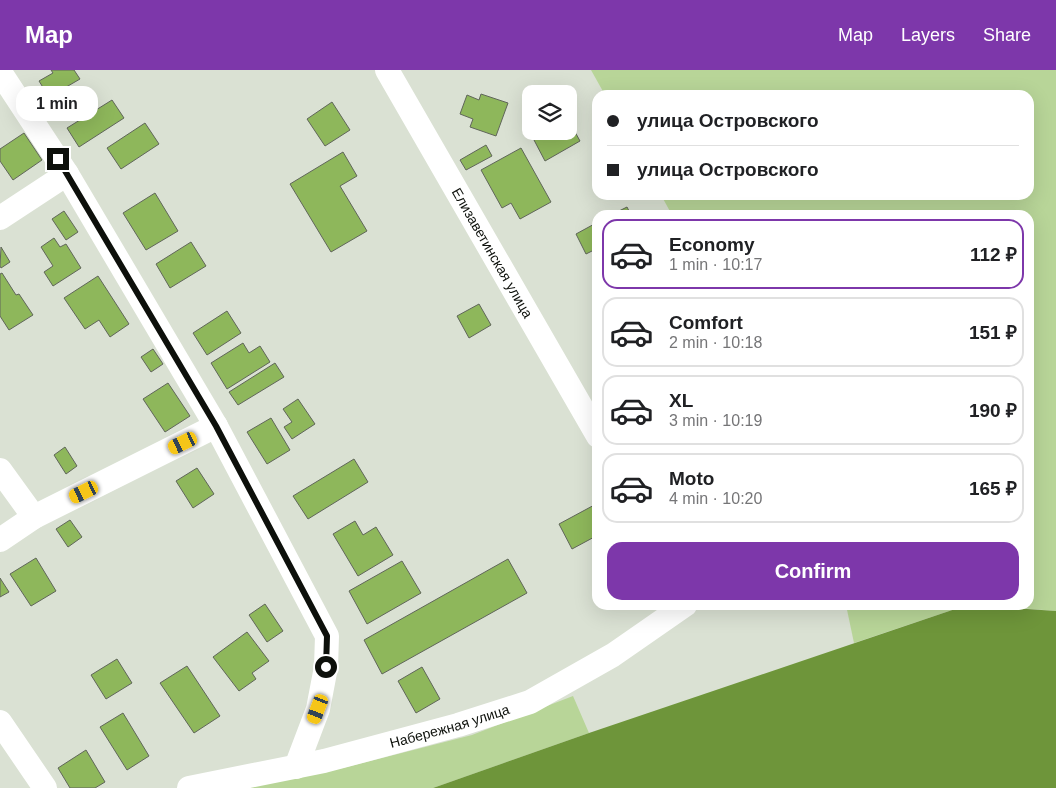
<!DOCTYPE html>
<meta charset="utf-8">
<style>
body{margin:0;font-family:Helvetica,sans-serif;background:#f6f6f6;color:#202124;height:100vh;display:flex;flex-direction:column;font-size:19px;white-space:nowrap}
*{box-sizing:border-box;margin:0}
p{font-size:16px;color:#757577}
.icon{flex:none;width:28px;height:28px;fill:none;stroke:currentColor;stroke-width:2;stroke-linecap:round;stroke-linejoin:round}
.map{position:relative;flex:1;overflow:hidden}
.details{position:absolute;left:592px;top:140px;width:442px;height:400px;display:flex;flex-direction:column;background:#fff;border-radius:15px;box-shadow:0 5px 20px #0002}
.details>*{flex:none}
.hud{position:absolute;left:592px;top:20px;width:442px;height:110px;border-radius:15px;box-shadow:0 5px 20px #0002;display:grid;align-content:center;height:110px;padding:0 15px;background:#fff}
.tools{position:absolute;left:522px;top:15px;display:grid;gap:10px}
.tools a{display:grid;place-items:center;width:55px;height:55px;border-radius:10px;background:#fff;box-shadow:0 5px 20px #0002;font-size:25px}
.end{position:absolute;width:22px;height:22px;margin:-11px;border:6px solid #0d100b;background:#fff;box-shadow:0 0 0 2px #fff}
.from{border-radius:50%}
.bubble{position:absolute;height:35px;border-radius:15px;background:#fff;box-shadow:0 5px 20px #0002;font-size:16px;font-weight:700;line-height:35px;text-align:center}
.car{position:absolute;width:15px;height:30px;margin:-15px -8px;border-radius:6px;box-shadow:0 0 4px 1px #0007;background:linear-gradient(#f5c518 24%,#345 0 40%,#f5c518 0 76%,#345 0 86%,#f5c518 0)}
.hud b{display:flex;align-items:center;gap:18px;height:48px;font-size:19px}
.hud b+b{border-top:1px solid #e0e0e0}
.hud i{width:12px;height:12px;background:#202124}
ul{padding:9px 0 0;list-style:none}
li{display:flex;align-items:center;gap:15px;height:70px;margin:0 10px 8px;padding:0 5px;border:2px solid #e0e0e0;border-radius:15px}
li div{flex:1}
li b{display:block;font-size:19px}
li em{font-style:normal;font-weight:700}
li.active{border-color:#7d37aa}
li>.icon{width:45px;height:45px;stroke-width:1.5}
.button{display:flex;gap:10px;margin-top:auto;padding:10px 15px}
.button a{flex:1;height:58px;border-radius:15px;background:#7d37aa;color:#fff;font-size:20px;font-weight:700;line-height:58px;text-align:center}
header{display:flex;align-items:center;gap:30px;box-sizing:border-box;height:70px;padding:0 25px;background:#7d37aa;color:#fff}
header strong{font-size:24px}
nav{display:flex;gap:28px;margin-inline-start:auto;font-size:18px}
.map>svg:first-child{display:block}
.green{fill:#b8d598}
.water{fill:#6e953a}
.building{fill:#8eb75b;stroke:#60665a}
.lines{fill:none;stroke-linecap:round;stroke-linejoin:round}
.minor{stroke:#fff;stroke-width:24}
.route{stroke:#0d100b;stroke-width:6}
.labels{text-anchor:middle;stroke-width:4.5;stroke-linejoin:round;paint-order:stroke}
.street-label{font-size:14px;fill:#0d100b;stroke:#dae1d3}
</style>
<header>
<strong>Map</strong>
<nav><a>Map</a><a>Layers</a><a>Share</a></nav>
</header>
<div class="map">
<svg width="1056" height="718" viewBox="0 0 1056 718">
<rect width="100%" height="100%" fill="#dae1d3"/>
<!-- green -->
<g class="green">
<polygon points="591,0 1056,0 1056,541 984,535 1030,535 1030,145 672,145 661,125 1030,125 1030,25 605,25"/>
<polygon points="846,535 967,535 854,573"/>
<polygon points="573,626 589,663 433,718 232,718 343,698 472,665"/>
</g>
<!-- water -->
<polygon class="water" points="967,535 1056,541 1056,718 433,718 589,663"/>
<!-- building -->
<g class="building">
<polygon points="51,0 74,0 80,9 49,27 39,11 53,3"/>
<polygon points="481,24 508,33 496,66 470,57 473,49 460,44 467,25 479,30"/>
<polygon points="112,30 124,48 79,77 67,58"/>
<polygon points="332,32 350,60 325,76 307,49"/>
<polygon points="569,51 580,71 545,91 534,70 550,61 569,61"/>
<polygon points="145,53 159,74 121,99 107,78"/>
<polygon points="24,63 42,90 13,110 0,91 0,79"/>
<polygon points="486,75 492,86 466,100 460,90"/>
<polygon points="521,78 551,132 520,149 511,133 502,138 481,100"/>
<polygon points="343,82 357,106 340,116 367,161 331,182 290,114"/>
<polygon points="155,123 178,161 146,180 123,143"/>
<polygon points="627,137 631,145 611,145"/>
<polygon points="64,141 78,162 66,170 52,149"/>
<polygon points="598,152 598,178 586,184 576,164"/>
<polygon points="54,168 60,177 66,174 81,198 53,216 44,202 53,196 41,177"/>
<polygon points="191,172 206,196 170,218 156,194"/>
<polygon points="1,177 10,192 1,198 0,196"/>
<polygon points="2,203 16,225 19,224 33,245 9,260 0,246 0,204"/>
<polygon points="98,206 129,254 110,267 99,250 85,259 64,228"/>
<polygon points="479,234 491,255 469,268 457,246"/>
<polygon points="227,241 241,263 207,285 193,263"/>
<polygon points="243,273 249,283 260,276 270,292 227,319 211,293"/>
<polygon points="153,279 163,294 151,302 141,287"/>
<polygon points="275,293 284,307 238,335 229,322"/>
<polygon points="168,313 190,346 165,362 143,329"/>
<polygon points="298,329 315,354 292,369 284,357 292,352 283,339"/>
<polygon points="271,348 290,380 267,394 247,362"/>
<polygon points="65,377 77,396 66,404 54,385"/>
<polygon points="354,389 368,412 308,449 293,426"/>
<polygon points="197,398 214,424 193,438 176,411"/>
<polygon points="598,433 598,465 572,479 559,454"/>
<polygon points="70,450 82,467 68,477 56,459"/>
<polygon points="355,451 363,465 376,457 393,485 358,506 333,464"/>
<polygon points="36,488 56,521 31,536 10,504"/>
<polygon points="508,489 527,523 382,604 364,570"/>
<polygon points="402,491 421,523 367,554 349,521"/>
<polygon points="0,508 9,522 0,527"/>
<polygon points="265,534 283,561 267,572 249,545"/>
<polygon points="247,562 269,591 252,603 256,609 239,621 213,587"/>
<polygon points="117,589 132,613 106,629 91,605"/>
<polygon points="187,596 220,646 194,663 160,613"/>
<polygon points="422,597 440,629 416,643 398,611"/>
<polygon points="123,643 149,686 127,700 100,657"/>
<polygon points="86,680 105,712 95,718 70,718 58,698"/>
</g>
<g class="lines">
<!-- minor -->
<g class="minor">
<path id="s1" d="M387,0L598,366"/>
<polyline points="0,2 67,104 216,356 327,566 326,597 318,639 296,697"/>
<polyline points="0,148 67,104"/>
<polyline points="0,400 34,447"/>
<polyline points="0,470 34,447 216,356"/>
<polyline points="0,652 45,718"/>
<path id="s2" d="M189,718L324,691L458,655L530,632L613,585L685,535"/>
</g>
</g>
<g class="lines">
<!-- route -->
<polyline class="route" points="58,89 216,356 327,566 326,597"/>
</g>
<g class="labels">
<!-- street labels -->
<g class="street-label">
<text dy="5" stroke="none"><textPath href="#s1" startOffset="211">Елизаветинская улица</textPath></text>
<text dy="5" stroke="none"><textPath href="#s2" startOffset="268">Набережная улица</textPath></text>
</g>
</g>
</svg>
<div class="tools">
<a><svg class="icon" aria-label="layers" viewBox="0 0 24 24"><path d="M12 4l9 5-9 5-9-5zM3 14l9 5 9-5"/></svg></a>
</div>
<i class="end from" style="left:326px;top:597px"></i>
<i class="end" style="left:58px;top:89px"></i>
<div class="bubble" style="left:16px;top:16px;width:82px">1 min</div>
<i class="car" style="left:183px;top:373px;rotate:244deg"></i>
<i class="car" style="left:84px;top:422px;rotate:244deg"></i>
<i class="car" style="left:318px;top:639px;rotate:201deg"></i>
<div class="hud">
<b><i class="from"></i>улица Островского</b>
<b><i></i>улица Островского</b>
</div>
<section class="details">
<ul>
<li class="active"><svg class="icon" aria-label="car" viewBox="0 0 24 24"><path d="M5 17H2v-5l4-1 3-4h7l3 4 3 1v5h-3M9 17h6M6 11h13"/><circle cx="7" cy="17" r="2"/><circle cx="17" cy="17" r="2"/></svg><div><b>Economy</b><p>1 min · 10:17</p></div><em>112 ₽</em></li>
<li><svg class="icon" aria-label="car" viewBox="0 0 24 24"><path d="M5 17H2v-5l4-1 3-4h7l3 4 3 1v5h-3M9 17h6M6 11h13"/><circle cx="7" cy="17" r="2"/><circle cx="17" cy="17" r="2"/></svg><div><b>Comfort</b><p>2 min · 10:18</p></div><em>151 ₽</em></li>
<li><svg class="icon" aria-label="car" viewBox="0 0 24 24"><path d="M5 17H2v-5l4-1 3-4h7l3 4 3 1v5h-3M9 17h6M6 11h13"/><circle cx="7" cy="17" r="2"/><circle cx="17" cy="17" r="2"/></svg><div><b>XL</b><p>3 min · 10:19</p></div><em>190 ₽</em></li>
<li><svg class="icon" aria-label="car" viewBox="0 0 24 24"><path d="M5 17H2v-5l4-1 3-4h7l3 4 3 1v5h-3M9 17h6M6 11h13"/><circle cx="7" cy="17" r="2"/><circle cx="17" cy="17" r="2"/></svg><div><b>Moto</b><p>4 min · 10:20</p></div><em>165 ₽</em></li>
</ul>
<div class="button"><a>Confirm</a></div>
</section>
</div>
